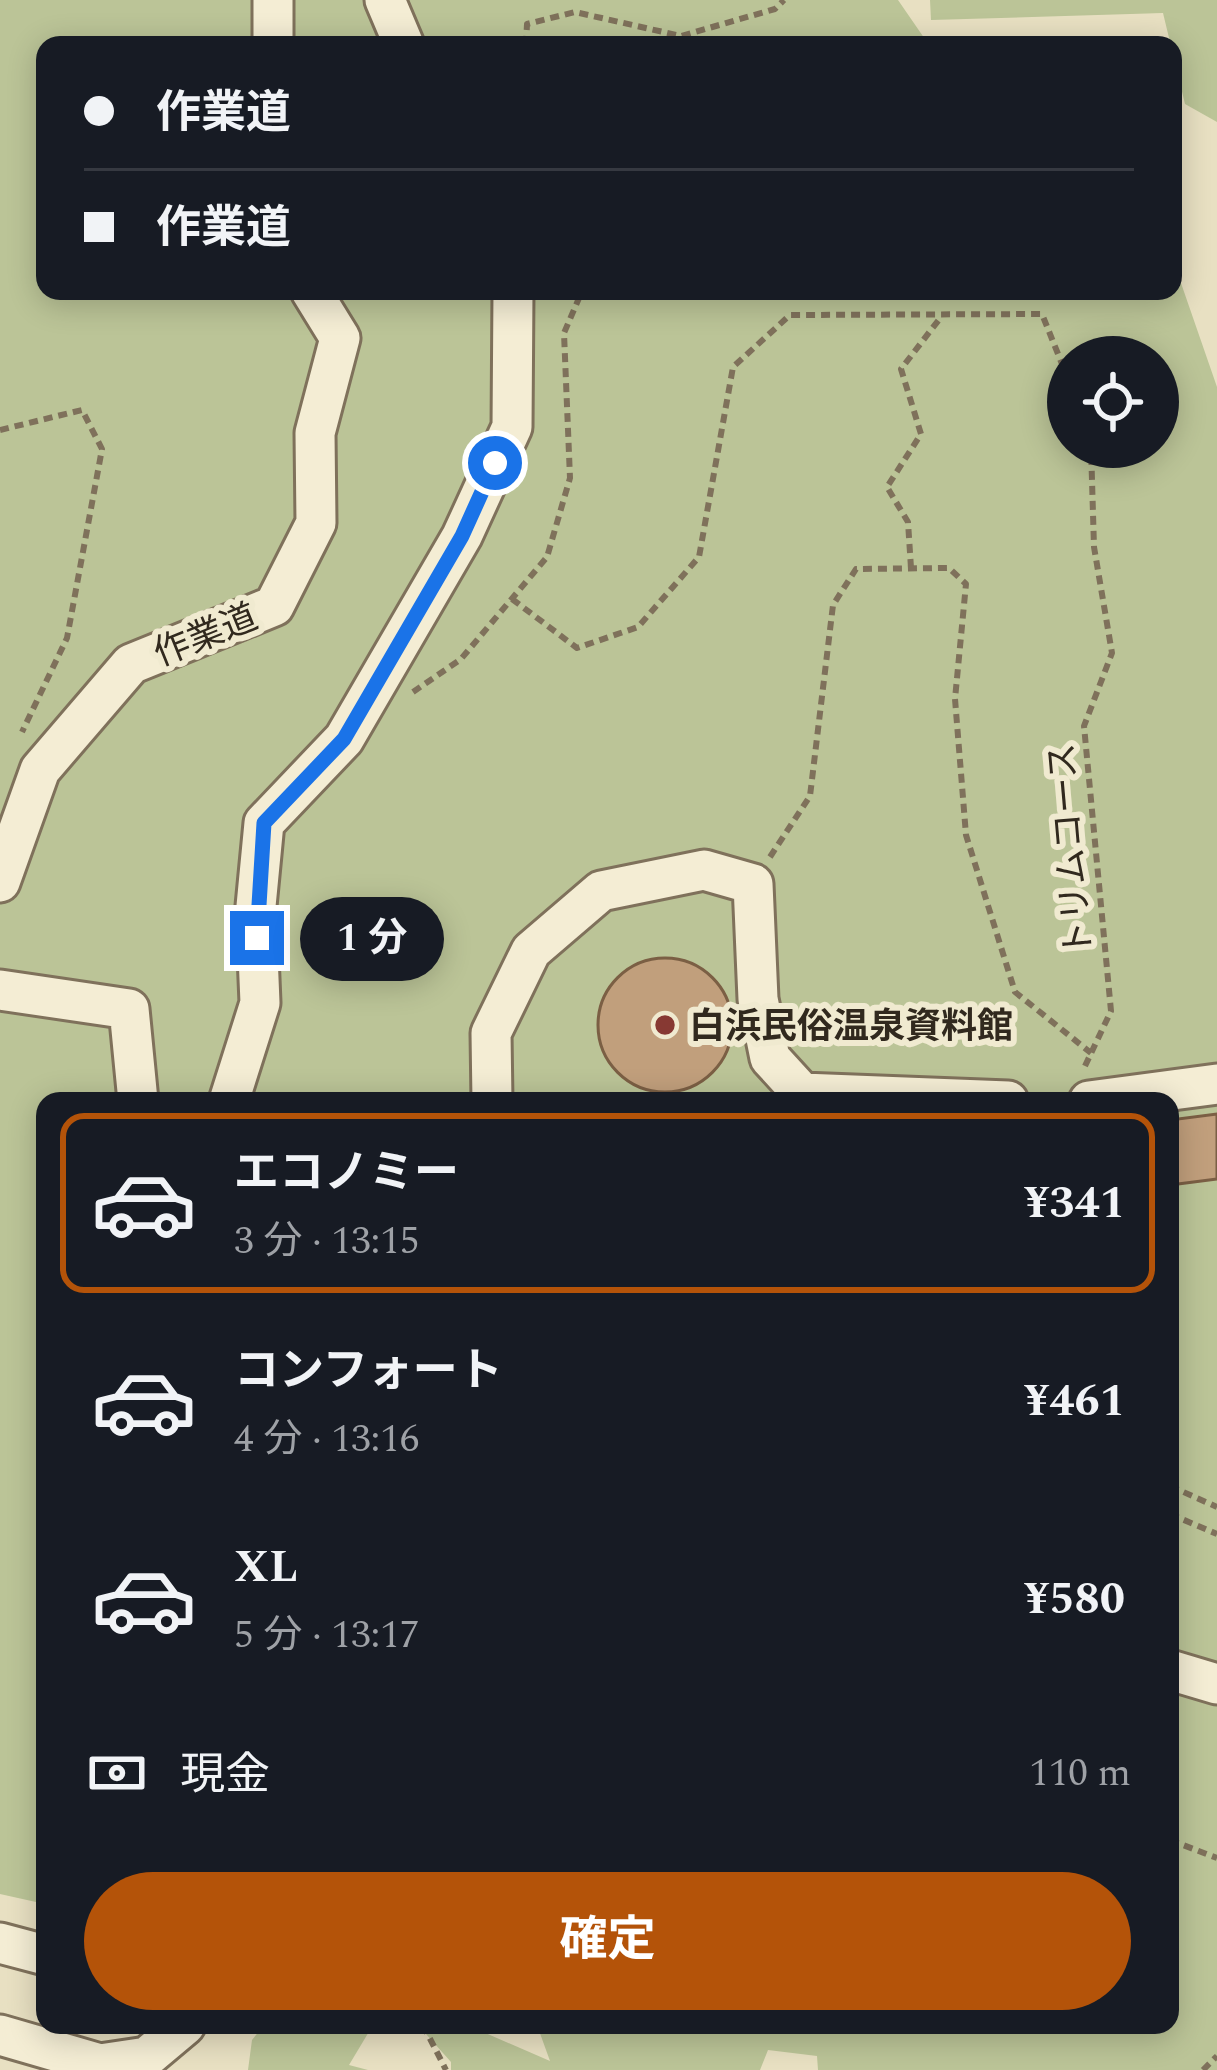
<!DOCTYPE html>
<html lang="ja">
<meta charset="utf-8">
<style>
body{margin:0;font-family:Spectral,"Noto Sans JP",serif;background:#242831;color:#f1f3f6;height:100vh;display:flex;flex-direction:column;font-size:45px;white-space:nowrap}
*{box-sizing:border-box;margin:0}
p{font-size:39px;color:#9ea1a6}
.icon{flex:none;width:66px;height:66px;fill:none;stroke:currentColor;stroke-width:2;stroke-linecap:round;stroke-linejoin:round}
.map{position:relative;flex:1;overflow:hidden}
.drawer{position:absolute;left:36px;top:1092px;width:1143px;height:942px;display:flex;flex-direction:column;background:#171b24;border-radius:24px;box-shadow:0 6px 30px #0003}
.drawer>*{flex:none}
.hud{position:absolute;left:36px;top:36px;width:1146px;height:264px;border-radius:24px;box-shadow:0 6px 30px #0003;display:grid;align-content:center;height:264px;padding:0 48px;background:#171b24}
.controls{position:absolute;left:1047px;top:336px;display:grid;gap:24px}
.controls a{display:grid;place-items:center;width:132px;height:132px;border-radius:50%;background:#171b24;box-shadow:0 6px 30px #0003;font-size:60px}
.end{position:absolute;width:54px;height:54px;margin:-27px;border:15px solid #1a73e8;background:#fff;box-shadow:0 0 0 6px #fff}
.from{border-radius:50%}
.bubble{position:absolute;height:84px;border-radius:42px;background:#171b24;box-shadow:0 6px 30px #0003;font-size:39px;font-weight:700;line-height:84px;text-align:center}
.hud b{display:flex;align-items:center;gap:42px;height:114px;font-size:45px}
.hud b+b{border-top:3px solid #363941}
.hud i{width:30px;height:30px;background:#f1f3f6}
ul{padding:21px 0 0;list-style:none}
li{display:flex;align-items:center;gap:36px;height:180px;margin:0 24px 18px;padding:0 24px;border:6px solid transparent;border-radius:24px}
li div{flex:1}
li b{display:block;font-size:45px}
li em{font-style:normal;font-weight:700}
li.on{border-color:#b45309}
li>.icon{width:108px;height:108px;stroke-width:1.5}
.pay{display:flex;align-items:center;gap:30px;height:132px;padding:0 48px;font-size:45px}
.pay p{margin-inline-start:auto}
.cta{display:flex;gap:24px;margin-top:auto;padding:24px 48px}
.cta a{flex:1;height:138px;border-radius:72px;background:#b45309;color:#fff;font-size:48px;font-weight:700;line-height:138px;text-align:center}
.map>svg:first-child{display:block}
.green{fill:#bbc497;fill-rule:evenodd}
.building{fill:#c19f7c;stroke:#7b5f44;stroke-width:3}
.lines{fill:none;stroke-linecap:round;stroke-linejoin:round}
.minor-casing{stroke:#7f715b;stroke-width:45}
.path{stroke:#7f715b;stroke-width:6;stroke-dasharray:9 6;stroke-linecap:butt}
.minor{stroke:#f4edd4;stroke-width:39}
.route{stroke:#1a73e8;stroke-width:15}
.poi-dot{fill:#873933;stroke:#f0ead0;stroke-width:4.5}
.labels{text-anchor:middle;stroke-width:12;stroke-linejoin:round;paint-order:stroke}
.street-label{font-size:36px;fill:#31291e;stroke:#f0ead0}
.poi-label{font-size:36px;font-weight:bold;fill:#31291e;stroke:#f0ead0;text-anchor:start}
</style>
<div class="map">
<svg width="1217" height="2070" viewBox="0 0 1217 2070">
<rect width="100%" height="100%" fill="#e8e0c2"/>
<!-- green -->
<g class="green">
<path d="M0,0H898L929,45H45V291H1173V260L1217,387V2070H818L817,2056L768,2050L760,2070H451V2062L418,2025H467L550,2061L537,2025H1170V1101H45V1904L0,1894ZM1068,357H1158V447H1068Z"/>
<polygon points="930,0 1217,0 1217,122 1185,104 1163,13 931,20"/>
<polygon points="264,2025 373,2025 349,2065 368,2070 248,2070 252,2040"/>
</g>
<!-- building -->
<g class="building">
<circle cx="665" cy="1025" r="67"/>
<polygon points="1217,1114 1217,1179 1170,1185 1170,1120"/>
</g>
<g class="lines">
<!-- minor casing -->
<g class="minor-casing">
<g id="minor">
<polyline points="273,0 273,45"/>
<polyline points="385,0 404,45"/>
<polyline points="0,882 40,770 131,664 274,606 316,523 315,433 340,338 311,291"/>
<polyline points="0,990 129,1009 138,1101"/>
<polyline points="229,1101 260,1003 256,906 264,823 344,739 462,536 512,427 513,291"/>
<polyline points="492,1101 491,1033 531,951 601,891 704,870 753,884 758,999 770,1058 802,1093 1008,1101"/>
<polyline points="1089,1101 1217,1084"/>
<polyline points="1170,1670 1217,1684"/>
<polyline points="0,1943 45,1955"/>
<polyline points="0,2035 100,2064 147,2057 185,2025"/>
</g>
</g>
<!-- path -->
<g class="path">
<polyline points="526,45 527,24 575,12 681,36 775,9 784,0"/>
<polyline points="0,430 82,410 102,449 67,638 22,732"/>
<polyline points="911,568 908,522 887,487 921,434 901,369 941,317"/>
<polyline points="512,599 577,648 638,627 699,557 733,367 790,315 1042,314 1068,379"/>
<polyline points="413,692 461,659 547,557 570,478 564,333 582,291"/>
<polyline points="770,857 810,796 833,605 856,569 949,568 966,584 955,699 966,835 1015,992 1091,1053"/>
<polyline points="1085,1066 1111,1011 1084,726 1112,653 1094,547 1091,447"/>
<polyline points="1170,1486 1217,1507"/>
<polyline points="1170,1514 1217,1534"/>
<polyline points="1170,1840 1217,1858"/>
<polyline points="299,2025 303,2025"/>
<polyline points="423,2025 446,2070"/>
<polyline points="1203,2070 1217,2056"/>
</g>
<!-- minor -->
<use href="#minor" class="minor"/>
</g>
<g class="lines">
<!-- route -->
<polyline class="route" points="257,938 264,823 344,739 462,536 495,463"/>
</g>
<!-- markers -->
<circle class="poi-dot" cx="665" cy="1025" r="12"/>
<g class="labels">
<!-- street labels -->
<g class="street-label">
<text transform="translate(205 634) rotate(-22)" y="13">作業道</text>
<text transform="translate(1069 850) rotate(-95)" y="13">トリムコース</text>
</g>
<!-- poi labels -->
<g class="poi-label">
<text x="689" y="1038">白浜民俗温泉資料館</text>
</g>
</g>
</svg>
<div class="controls">
<a><svg class="icon" aria-label="locate" viewBox="0 0 24 24"><circle cx="12" cy="12" r="6"/><path d="M12 2v4M12 18v4M2 12h4M18 12h4"/></svg></a>
</div>
<i class="end from" style="left:495px;top:463px"></i>
<i class="end" style="left:257px;top:938px"></i>
<div class="bubble" style="left:300px;top:897px;width:144px">1 分</div>
<div class="hud">
<b><i class="from"></i>作業道</b>
<b><i></i>作業道</b>
</div>
<section class="drawer">
<ul>
<li class="on"><svg class="icon" aria-label="car" viewBox="0 0 24 24"><path d="M5 17H2v-5l4-1 3-4h7l3 4 3 1v5h-3M9 17h6M6 11h13"/><circle cx="7" cy="17" r="2"/><circle cx="17" cy="17" r="2"/></svg><div><b>エコノミー</b><p>3 分 · 13:15</p></div><em>¥341</em></li>
<li><svg class="icon" aria-label="car" viewBox="0 0 24 24"><path d="M5 17H2v-5l4-1 3-4h7l3 4 3 1v5h-3M9 17h6M6 11h13"/><circle cx="7" cy="17" r="2"/><circle cx="17" cy="17" r="2"/></svg><div><b>コンフォート</b><p>4 分 · 13:16</p></div><em>¥461</em></li>
<li><svg class="icon" aria-label="car" viewBox="0 0 24 24"><path d="M5 17H2v-5l4-1 3-4h7l3 4 3 1v5h-3M9 17h6M6 11h13"/><circle cx="7" cy="17" r="2"/><circle cx="17" cy="17" r="2"/></svg><div><b>XL</b><p>5 分 · 13:17</p></div><em>¥580</em></li>
</ul>
<div class="pay"><svg class="icon" aria-label="cash" viewBox="0 0 24 24"><path d="M3 7h18v10H3z"/><circle cx="12" cy="12" r="2"/></svg>現金<p>110 m</p></div>
<div class="cta"><a>確定</a></div>
</section>
</div>
